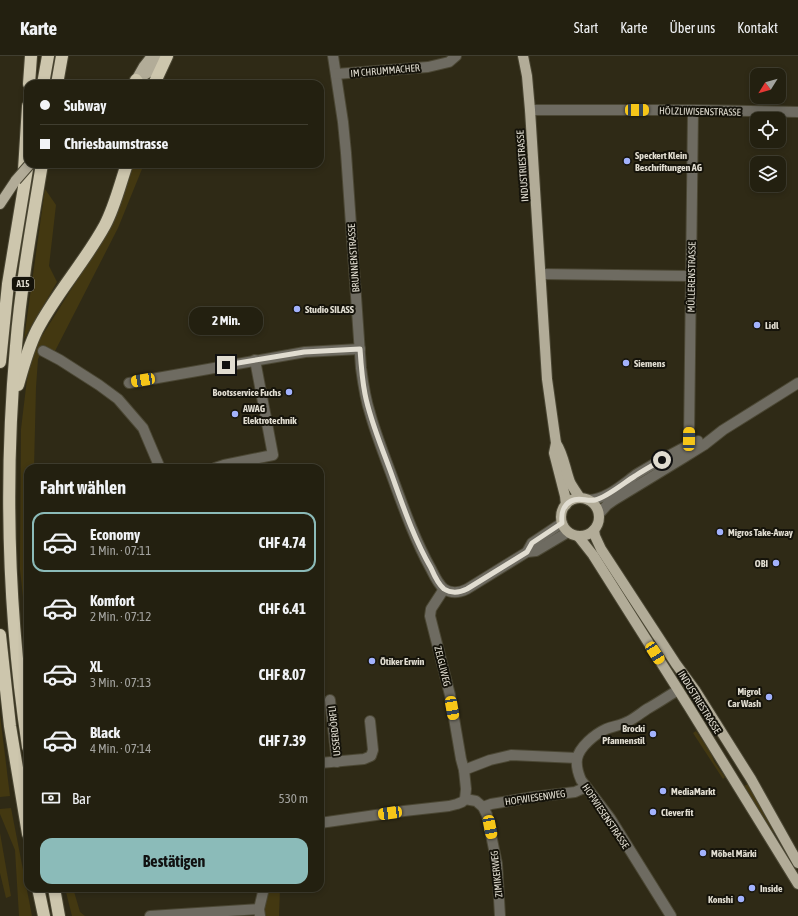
<!DOCTYPE html>
<html lang="de">
<meta charset="utf-8">
<style>
body{margin:0;font-family:"Asap Condensed",sans-serif;background:#2b2819;color:#f1f3f6;height:100vh;display:flex;flex-direction:column;font-size:15px;white-space:nowrap}
*{box-sizing:border-box;margin:0}
p{font-size:13px;color:#a3a39f}
.icon{flex:none;width:22px;height:22px;fill:none;stroke:currentColor;stroke-width:2;stroke-linecap:round;stroke-linejoin:round}
.map{position:relative;flex:1;overflow:hidden}
.details{position:absolute;left:24px;top:408px;width:300px;height:428px;display:flex;flex-direction:column;background:#232010;border-radius:12px;box-shadow:0 2px 6px #0003,0 0 0 1px #403e30}
.details>*{flex:none}
.banner{position:absolute;left:24px;top:24px;width:300px;height:88px;border-radius:12px;box-shadow:0 2px 6px #0003,0 0 0 1px #403e30;display:grid;align-content:center;height:88px;padding:0 16px;background:#232010}
.needle{width:26px;rotate:233deg}
.fabs{position:absolute;left:750px;top:12px;display:grid;gap:8px}
.fabs a{display:grid;place-items:center;width:36px;height:36px;border-radius:8px;background:#232010;box-shadow:0 2px 6px #0003,0 0 0 1px #403e30;font-size:20px}
.end{position:absolute;width:18px;height:18px;margin:-9px;border:5px solid #e1ddd1;background:#111;box-shadow:0 0 0 2px #111}
.from{border-radius:50%}
.bubble{position:absolute;height:28px;border-radius:12px;background:#232010;box-shadow:0 2px 6px #0003,0 0 0 1px #403e30;font-size:13px;font-weight:700;line-height:28px;text-align:center}
.car{position:absolute;width:12px;height:24px;margin:-12px -6px;border-radius:5px;box-shadow:0 0 3px 1px #0007;background:linear-gradient(#f5c518 24%,#345 0 40%,#f5c518 0 76%,#345 0 86%,#f5c518 0)}
.banner b{display:flex;align-items:center;gap:14px;height:38px;font-size:15px}
.banner b+b{border-top:1px solid #403e30}
.banner i{width:10px;height:10px;background:#f1f3f6}
ul{padding:0;list-style:none}
li{display:flex;align-items:center;gap:12px;height:60px;margin:0 8px 6px;padding:0 8px;border:2px solid transparent;border-radius:12px}
li div{flex:1}
li b{display:block;font-size:15px}
li em{font-style:normal;font-weight:700}
li.on{border-color:#8bbbb9}
li>.icon{width:36px;height:36px;stroke-width:1.5}
h2{padding:0 16px;font-size:18px;line-height:48px}
.pay{display:flex;align-items:center;gap:10px;height:44px;padding:0 16px;font-size:15px}
.pay p{margin-inline-start:auto}
.action{display:flex;gap:8px;margin-top:auto;padding:8px 16px}
.action a{flex:1;height:46px;border-radius:12px;background:#8bbbb9;color:#111;font-size:16px;font-weight:700;line-height:46px;text-align:center}
header{display:flex;align-items:center;gap:24px;box-sizing:border-box;height:56px;padding:0 20px;background:#232010;border-bottom:1px solid #403e30}
header strong{font-size:19px}
nav{display:flex;gap:22px;margin-inline-start:auto;font-size:14px}
.map>svg:first-child{display:block}
.green{fill:#433811}
.lines{fill:none;stroke-linecap:round;stroke-linejoin:round}
.minor-casing{stroke:#4b4734;stroke-width:12}
.major-casing{stroke:#4b4734;stroke-width:12}
.highway-casing{stroke:#4b4734;stroke-width:14}
.minor{stroke:#6e6b61;stroke-width:10}
.major{stroke:#b2ac98;stroke-width:10}
.highway{stroke:#cdc6ad;stroke-width:12}
.major-bridge-casing{stroke:#4b4734;stroke-width:12;stroke-linecap:butt}
.major-bridge{stroke:#b2ac98;stroke-width:10}
.route{stroke:#e1ddd1;stroke-width:5}
.poi-dot{fill:#a2b2fd;stroke:#15130a;stroke-width:1.5}
.labels{text-anchor:middle;stroke-width:4;stroke-linejoin:round;paint-order:stroke}
.shield{fill:#15130a;stroke:#a4a095;stroke-width:1}
.shield-label{font-size:9px;font-weight:bold;fill:#e1ddd1}
.street-label{font-size:10px;fill:#e1ddd1;stroke:#15130a}
.poi-label{font-size:10px;font-weight:bold;fill:#e1ddd1;stroke:#15130a;text-anchor:start}
</style>
<header>
<strong>Karte</strong>
<nav><a>Start</a><a>Karte</a><a>Über uns</a><a>Kontakt</a></nav>
</header>
<div class="map">
<svg width="798" height="860" viewBox="0 0 798 860">
<rect width="100%" height="100%" fill="#2f2a16"/>
<!-- green -->
<g class="green">
<polygon points="132,108 144,108 118,172 55,295 44,291 38,303 36,331 34,412 28,412 28,589 20,513 21,373 27,323 35,291 94,197"/>
<polygon points="45,133 56,149 49,210 57,226 24,283"/>
<polygon points="0,659 10,740 0,741"/>
<polygon points="696,675 711,697 714,705 725,721 723,723 693,677"/>
<polygon points="748,728 774,776 773,776 744,730"/>
<polygon points="11,752 32,860 19,860 15,794 0,758 0,753"/>
<polygon points="0,777 11,840 6,842 0,817"/>
<polygon points="65,832 73,832 80,856 85,860 72,860"/>
<polygon points="264,832 280,832 279,860 260,860"/>
</g>
<g class="lines">
<!-- minor casing -->
<g class="minor-casing">
<g id="minor">
<path d="M333,0L343,66L346,97L361,312C363,327 365,342 370,357C376,379 385,401 393,423C404,453 415,484 431,513C434,519 438,528 444,533C452,538 459,537 467,533L527,496L536,495L568,476"/>
<polyline points="336,18 428,11 449,6 456,0"/>
<polyline points="530,54 693,54 798,56"/>
<polyline points="541,218 691,220"/>
<polyline points="43,295 60,304 99,329 118,343 143,372 160,412"/>
<polyline points="129,327 305,296 360,293"/>
<polyline points="692,387 689,383 693,54"/>
<polyline points="215,412 224,409 273,399 255,304"/>
<path d="M588,444C606,444 623,428 637,418C657,406 677,394 698,385"/>
<polyline points="599,458 607,449 614,444 683,402 704,389 723,374 798,327"/>
<polyline points="527,496 532,487 562,467"/>
<polyline points="330,644 337,706"/>
<polyline points="320,707 364,703 371,700 373,694 370,665"/>
<polyline points="464,714 490,704 511,699 577,702"/>
<polyline points="465,743 476,745 483,751 487,759 497,808 500,860"/>
<polyline points="483,751 491,748 533,741 575,736 586,731"/>
<polyline points="320,767 404,755 449,750 457,748 462,746 465,743 466,733 464,714 461,703 450,639 430,560 431,553 444,533"/>
<polyline points="150,860 259,853"/>
<polyline points="260,860 259,853 264,832"/>
<path d="M671,860L610,762L581,724C578,717 576,710 577,703C579,691 595,678 606,673C614,670 622,669 629,665C635,662 641,657 647,653C658,647 668,640 678,634"/>
</g>
</g>
<!-- major casing -->
<g class="major-casing">
<g id="major">
<polyline points="523,0 527,20 530,54 547,323 556,387 554,397 565,440 566,449"/>
<polyline points="136,24 144,10 152,0"/>
<polyline points="132,28 136,24 149,16 162,0"/>
<polyline points="0,148 16,124"/>
<path d="M556,387C564,399 565,413 570,426C573,432 577,437 580,442"/>
<circle cx="580" cy="461" r="19"/>
<polyline points="594,474 595,480 601,493 676,608 695,634 751,723 798,807"/>
<polyline points="578,480 593,499 689,651 798,828"/>
</g>
</g>
<!-- highway casing -->
<g class="highway-casing">
<g id="highway">
<polyline points="136,24 139,28"/>
<polyline points="29,28 31,0"/>
<polyline points="43,28 48,0"/>
<polyline points="57,28 62,0"/>
<polyline points="154,28 167,0"/>
<polyline points="24,114 28,50"/>
<polyline points="0,306 8,228 28,107"/>
<path d="M18,329C23,311 28,292 37,274C56,237 85,206 105,169C115,150 120,128 127,108"/>
<polyline points="0,579 10,670 28,778"/>
<path d="M28,691C8,559 4,424 16,290C21,229 32,168 42,108"/>
<polyline points="38,832 44,860"/>
<polyline points="54,832 59,860"/>
</g>
</g>
<!-- minor -->
<use href="#minor" class="minor"/>
<!-- major -->
<use href="#major" class="major"/>
<!-- highway -->
<use href="#highway" class="highway"/>
<!-- major-bridge casing -->
<g class="major-bridge-casing">
<polyline id="major-bridge" points="16,124 30,108"/>
</g>
<!-- major-bridge -->
<use href="#major-bridge" class="major-bridge"/>
</g>
<g class="lines">
<!-- route -->
<path class="route" d="M226,309L304,296L360,293C361,308 362,323 365,338C370,364 381,389 390,414C402,447 413,481 431,512C434,519 438,528 444,533C452,538 459,537 467,533L527,496L532,487L562,467C561,458 562,450 571,445C580,440 586,446 595,444C606,442 625,426 635,420C644,414 653,409 662,404"/>
</g>
<!-- markers -->
<g class="poi-dot">
<circle cx="627" cy="105" r="4"/>
<circle cx="297" cy="253" r="4"/>
<circle cx="757" cy="269" r="4"/>
<circle cx="626" cy="307" r="4"/>
<circle cx="289" cy="336" r="4"/>
<circle cx="235" cy="358" r="4"/>
<circle cx="720" cy="476" r="4"/>
<circle cx="776" cy="507" r="4"/>
<circle cx="372" cy="605" r="4"/>
<circle cx="769" cy="641" r="4"/>
<circle cx="653" cy="678" r="4"/>
<circle cx="663" cy="735" r="4"/>
<circle cx="653" cy="756" r="4"/>
<circle cx="703" cy="797" r="4"/>
<circle cx="752" cy="832" r="4"/>
<circle cx="741" cy="843" r="4"/>
</g>
<g class="labels">
<!-- shield labels -->
<rect class="shield" x="12" y="221" width="22" height="14" rx="3"/>
<g class="shield-label">
<text x="23" y="231">A15</text>
</g>
<!-- street labels -->
<g class="street-label">
<text transform="translate(385 14) rotate(-5)" y="4">IM CHRUMMACHER</text>
<text transform="translate(700 55) rotate(1)" y="4">HÖLZLIWISENSTRASSE</text>
<text transform="translate(522 110) rotate(-94)" y="4">INDUSTRIESTRASSE</text>
<text transform="translate(353 202) rotate(-94)" y="4">BRUNNENSTRASSE</text>
<text transform="translate(691 221) rotate(-89)" y="4">MÜLLERENSTRASSE</text>
<text transform="translate(443 610) rotate(76)" y="4">ZELGLIWEG</text>
<text transform="translate(700 646) rotate(58)" y="4">INDUSTRIESTRASSE</text>
<text transform="translate(334 675) rotate(-96)" y="4">USSERDÖRFLI</text>
<text transform="translate(535 741) rotate(-8)" y="4">HOFWIESENWEG</text>
<text transform="translate(606 760) rotate(56)" y="4">HOFWIESENSTRASSE</text>
<text transform="translate(496 818) rotate(-96)" y="4">ZIMIKERWEG</text>
</g>
<!-- poi labels -->
<g class="poi-label">
<text x="635" y="103">Speckert Klein<tspan x="635" dy="12">Beschriftungen AG</tspan></text>
<text x="305" y="257">Studio SILASS</text>
<text x="765" y="273">Lidl</text>
<text x="634" y="311">Siemens</text>
<text x="281" y="340" text-anchor="end">Bootsservice Fuchs</text>
<text x="243" y="356">AWAG<tspan x="243" dy="12">Elektrotechnik</tspan></text>
<text x="728" y="480">Migros Take-Away</text>
<text x="768" y="511" text-anchor="end">OBI</text>
<text x="380" y="609">Ötiker Erwin</text>
<text x="761" y="639" text-anchor="end">Migrol<tspan x="761" dy="12">Car Wash</tspan></text>
<text x="645" y="676" text-anchor="end">Brocki<tspan x="645" dy="12">Pfannenstil</tspan></text>
<text x="671" y="739">MediaMarkt</text>
<text x="661" y="760">Clever fit</text>
<text x="711" y="801">Möbel Märki</text>
<text x="760" y="836">Inside</text>
<text x="733" y="847" text-anchor="end">Konshi</text>
</g>
</g>
</svg>
<div class="fabs">
<a><svg class="needle" viewBox="-14 -14 28 28"><path d="M0-13l5 13h-10z" fill="#e53935"/><path d="M0 13l5-13h-10z" fill="#a3a39f"/></svg></a>
<a><svg class="icon" aria-label="locate" viewBox="0 0 24 24"><circle cx="12" cy="12" r="6"/><path d="M12 2v4M12 18v4M2 12h4M18 12h4"/></svg></a>
<a><svg class="icon" aria-label="layers" viewBox="0 0 24 24"><path d="M12 4l9 5-9 5-9-5zM3 14l9 5 9-5"/></svg></a>
</div>
<i class="end from" style="left:662px;top:404px"></i>
<i class="end" style="left:226px;top:309px"></i>
<div class="bubble" style="left:189px;top:251px;width:74px">2 Min.</div>
<i class="car" style="left:637px;top:54px;rotate:90deg"></i>
<i class="car" style="left:143px;top:324px;rotate:260deg"></i>
<i class="car" style="left:689px;top:383px;rotate:1deg"></i>
<i class="car" style="left:655px;top:597px;rotate:147deg"></i>
<i class="car" style="left:452px;top:652px;rotate:170deg"></i>
<i class="car" style="left:390px;top:757px;rotate:262deg"></i>
<i class="car" style="left:490px;top:771px;rotate:169deg"></i>
<div class="banner">
<b><i class="from"></i>Subway</b>
<b><i></i>Chriesbaumstrasse</b>
</div>
<section class="details">
<h2>Fahrt wählen</h2>
<ul>
<li class="on"><svg class="icon" aria-label="car" viewBox="0 0 24 24"><path d="M5 17H2v-5l4-1 3-4h7l3 4 3 1v5h-3M9 17h6M6 11h13"/><circle cx="7" cy="17" r="2"/><circle cx="17" cy="17" r="2"/></svg><div><b>Economy</b><p>1 Min. · 07:11</p></div><em>CHF 4.74</em></li>
<li><svg class="icon" aria-label="car" viewBox="0 0 24 24"><path d="M5 17H2v-5l4-1 3-4h7l3 4 3 1v5h-3M9 17h6M6 11h13"/><circle cx="7" cy="17" r="2"/><circle cx="17" cy="17" r="2"/></svg><div><b>Komfort</b><p>2 Min. · 07:12</p></div><em>CHF 6.41</em></li>
<li><svg class="icon" aria-label="car" viewBox="0 0 24 24"><path d="M5 17H2v-5l4-1 3-4h7l3 4 3 1v5h-3M9 17h6M6 11h13"/><circle cx="7" cy="17" r="2"/><circle cx="17" cy="17" r="2"/></svg><div><b>XL</b><p>3 Min. · 07:13</p></div><em>CHF 8.07</em></li>
<li><svg class="icon" aria-label="car" viewBox="0 0 24 24"><path d="M5 17H2v-5l4-1 3-4h7l3 4 3 1v5h-3M9 17h6M6 11h13"/><circle cx="7" cy="17" r="2"/><circle cx="17" cy="17" r="2"/></svg><div><b>Black</b><p>4 Min. · 07:14</p></div><em>CHF 7.39</em></li>
</ul>
<div class="pay"><svg class="icon" aria-label="cash" viewBox="0 0 24 24"><path d="M3 7h18v10H3z"/><circle cx="12" cy="12" r="2"/></svg>Bar<p>530 m</p></div>
<div class="action"><a>Bestätigen</a></div>
</section>
</div>
